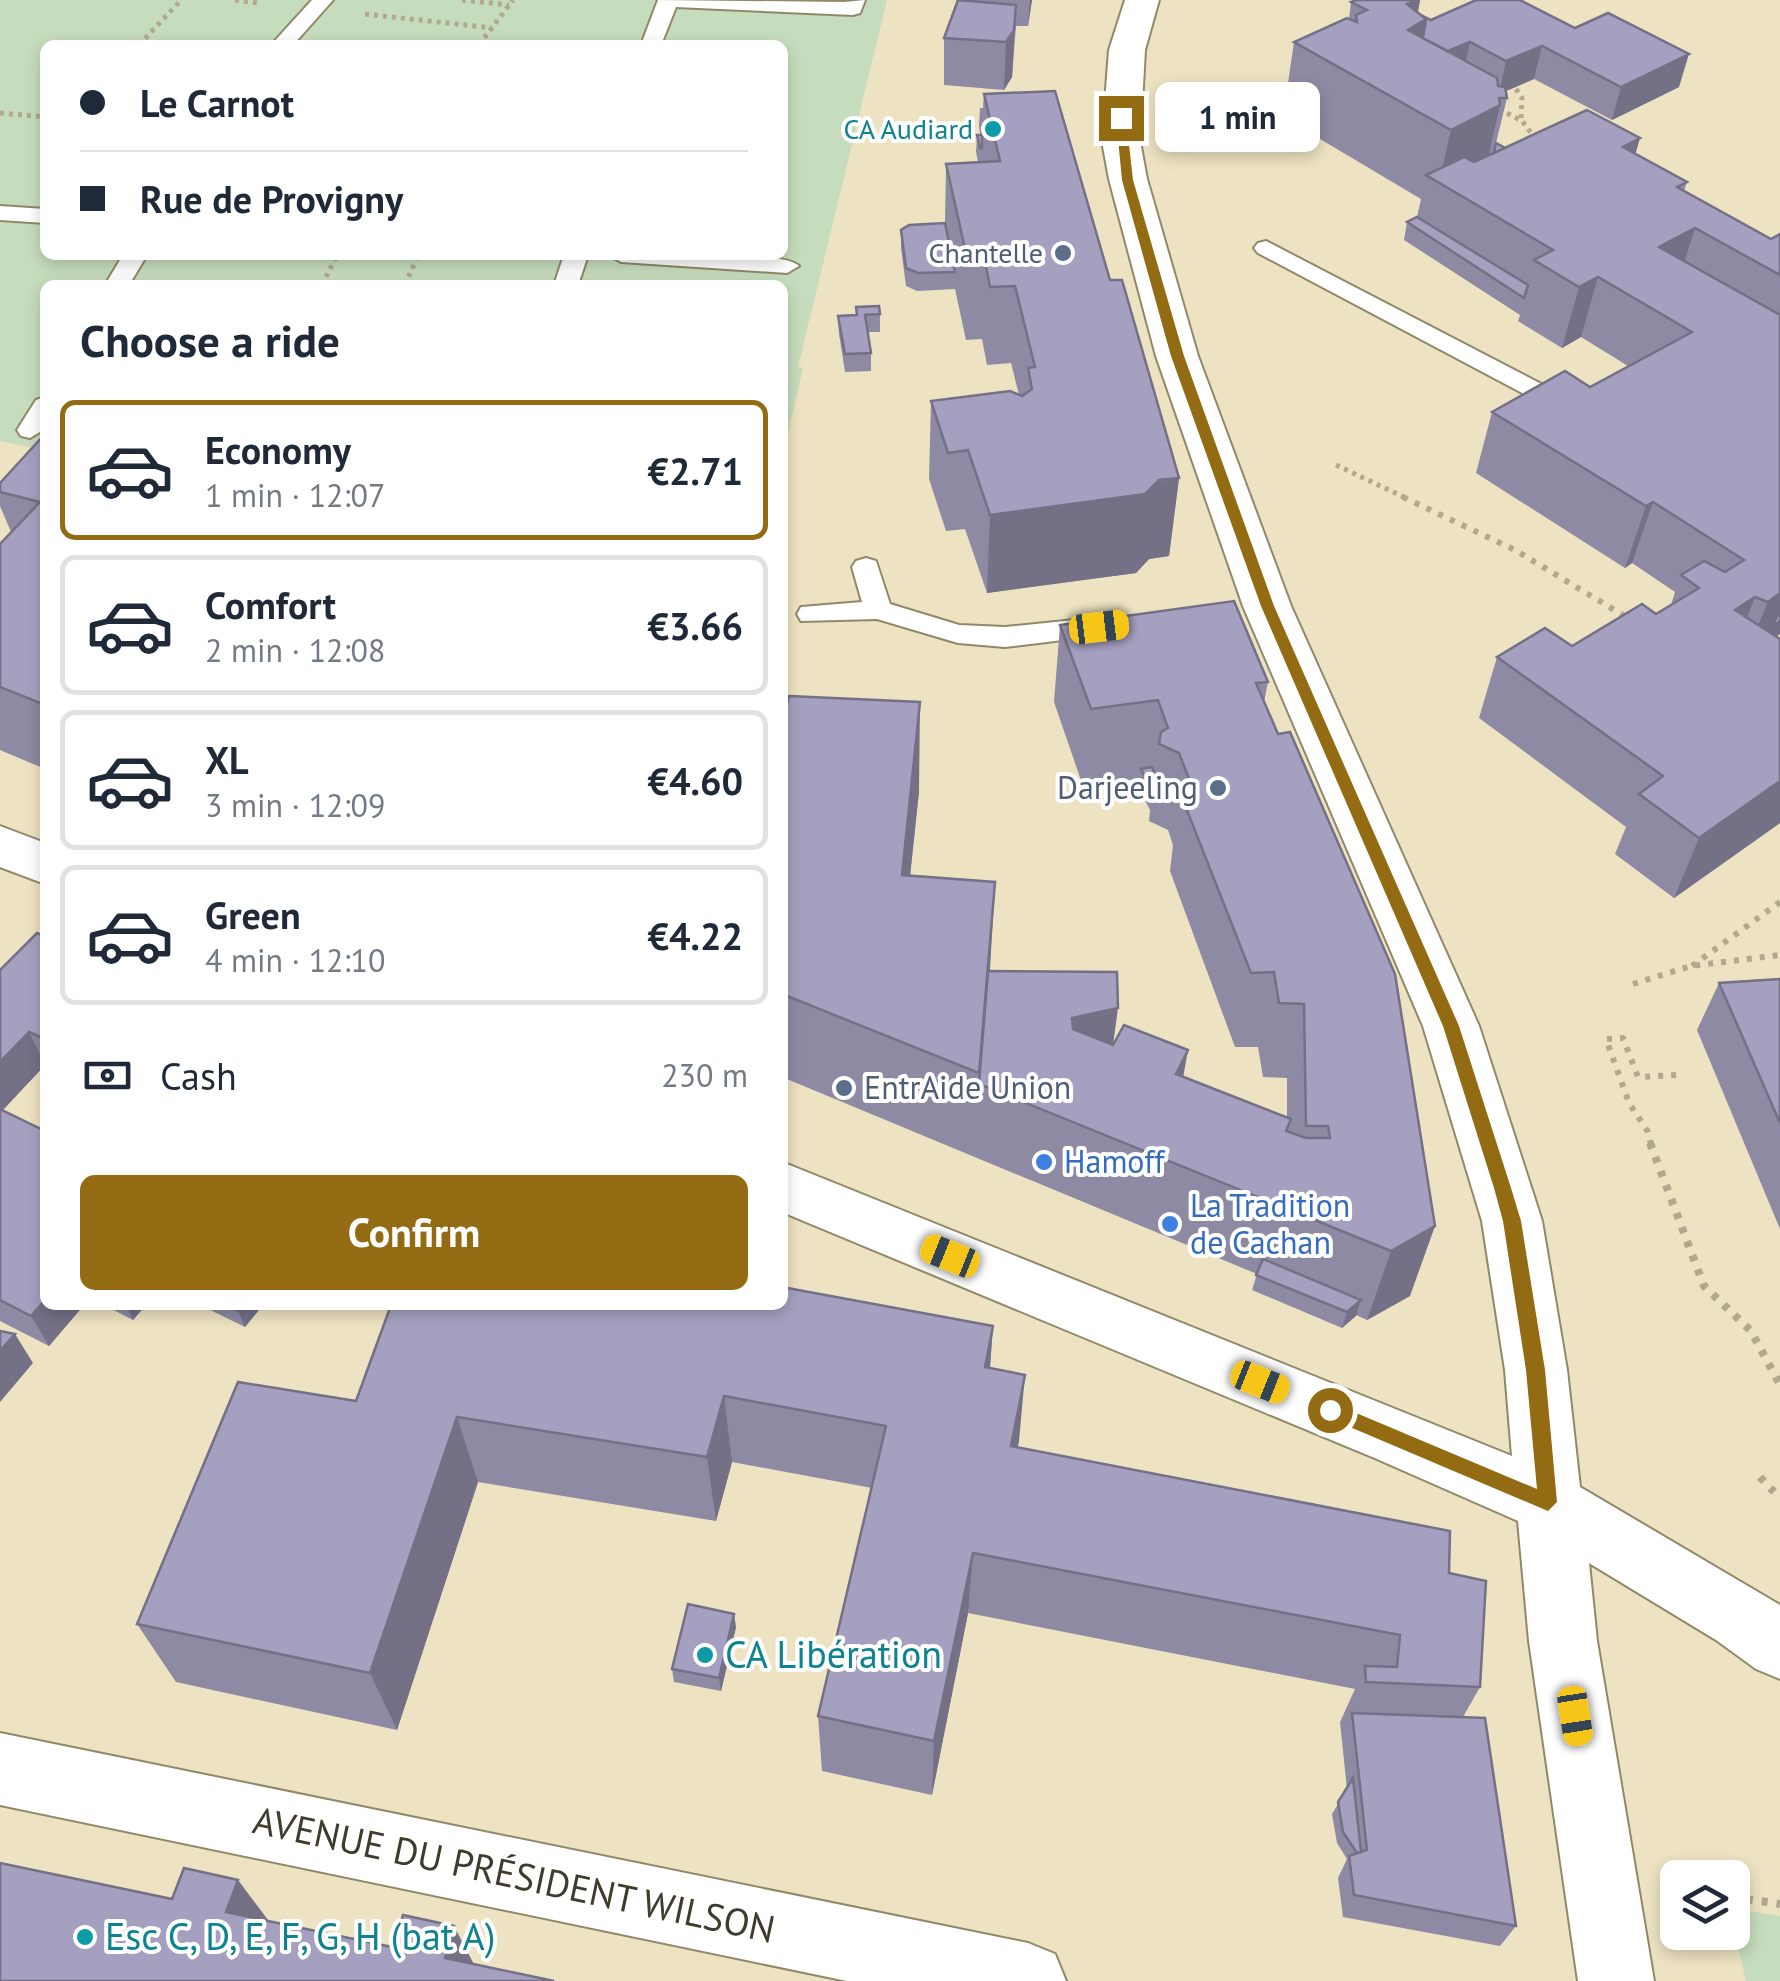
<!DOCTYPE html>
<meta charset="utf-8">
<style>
body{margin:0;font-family:"PT Sans",sans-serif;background:#f2f2f3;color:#1f2937;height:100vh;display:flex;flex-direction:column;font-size:38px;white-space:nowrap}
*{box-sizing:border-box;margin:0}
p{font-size:32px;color:#747a83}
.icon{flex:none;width:55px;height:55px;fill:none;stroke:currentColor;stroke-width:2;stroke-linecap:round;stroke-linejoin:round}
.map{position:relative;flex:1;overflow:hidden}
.details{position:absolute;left:40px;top:280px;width:748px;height:1030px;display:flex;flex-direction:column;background:#fff;border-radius:15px;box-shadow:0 5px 15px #0003}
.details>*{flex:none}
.top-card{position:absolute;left:40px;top:40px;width:748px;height:220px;border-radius:15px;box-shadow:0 5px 15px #0003;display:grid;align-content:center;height:220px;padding:0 40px;background:#fff}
.controls{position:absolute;left:1660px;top:1860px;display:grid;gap:20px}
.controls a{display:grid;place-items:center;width:90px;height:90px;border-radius:15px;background:#fff;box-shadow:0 5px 15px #0003;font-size:50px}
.end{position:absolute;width:45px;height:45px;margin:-22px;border:12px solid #926b13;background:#fff;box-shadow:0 0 0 5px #fff}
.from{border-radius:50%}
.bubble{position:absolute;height:70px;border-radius:15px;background:#fff;box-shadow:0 5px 15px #0003;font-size:32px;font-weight:800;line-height:70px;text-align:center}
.car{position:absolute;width:30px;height:60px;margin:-30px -15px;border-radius:12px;box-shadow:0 0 8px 2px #0007;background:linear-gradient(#f5c518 24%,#345 0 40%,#f5c518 0 76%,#345 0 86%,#f5c518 0)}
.top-card b{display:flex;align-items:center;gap:35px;height:95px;font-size:38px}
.top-card b+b{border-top:2px solid #e0e1e3}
.top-card i{width:25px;height:25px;background:#1f2937}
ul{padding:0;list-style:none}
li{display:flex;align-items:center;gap:30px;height:140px;margin:0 20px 15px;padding:0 20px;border:5px solid #e0e1e3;border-radius:15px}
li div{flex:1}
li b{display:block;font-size:38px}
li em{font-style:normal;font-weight:800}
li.active{border-color:#926b13}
li>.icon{width:90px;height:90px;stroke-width:1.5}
h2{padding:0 40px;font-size:45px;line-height:120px}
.pay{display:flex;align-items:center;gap:25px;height:110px;padding:0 40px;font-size:38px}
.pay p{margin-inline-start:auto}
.primary-button{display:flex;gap:20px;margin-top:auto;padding:20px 40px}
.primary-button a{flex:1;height:115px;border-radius:15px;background:#926b13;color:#fff;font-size:40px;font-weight:800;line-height:115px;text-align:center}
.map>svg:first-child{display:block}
.green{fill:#c6ddbd;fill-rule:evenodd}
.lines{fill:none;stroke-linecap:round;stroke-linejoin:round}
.service-casing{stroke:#918869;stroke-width:4}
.minor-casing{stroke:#918869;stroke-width:4}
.tertiary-casing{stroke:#918869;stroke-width:4}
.path-far2{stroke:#b1a98e;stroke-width:5;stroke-dasharray:4 5;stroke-linecap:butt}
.path-far1{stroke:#b1a98e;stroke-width:6;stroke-dasharray:5 8;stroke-linecap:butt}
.path{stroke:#b1a98e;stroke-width:8;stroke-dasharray:6 9;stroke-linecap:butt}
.service{fill:#fff;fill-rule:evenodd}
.minor{fill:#fff;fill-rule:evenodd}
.tertiary{fill:#fff;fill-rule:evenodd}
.wall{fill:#8e8aa4}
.shaded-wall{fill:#747086}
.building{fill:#a5a0bf;stroke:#747086;stroke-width:2.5}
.route{fill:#926b13}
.culture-dot{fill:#0f9aa8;stroke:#fff;stroke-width:4}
.service-dot{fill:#5c6f8a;stroke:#fff;stroke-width:4}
.shop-dot{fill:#3f7fe0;stroke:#fff;stroke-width:4}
.labels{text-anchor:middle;stroke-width:8;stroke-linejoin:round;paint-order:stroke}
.far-culture-label{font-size:28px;fill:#0d838f;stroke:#fff;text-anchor:end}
.far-service-label{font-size:28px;fill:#4e5e75;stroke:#fff;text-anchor:end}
.service-label{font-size:32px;fill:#4e5e75;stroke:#fff;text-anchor:end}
.shop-label{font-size:32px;fill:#366cbe;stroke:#fff;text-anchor:start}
.near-culture-label{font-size:38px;fill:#0d838f;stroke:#fff;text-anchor:start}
.near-street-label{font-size:38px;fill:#3f3b2d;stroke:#fff}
</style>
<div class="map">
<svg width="1780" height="1981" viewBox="0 0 1780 1981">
<rect width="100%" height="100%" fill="#ede3c2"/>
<!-- green -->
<g class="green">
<path d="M0,0H887L798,367L803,368L783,455L782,285H45V450L0,441ZM45,45H782V255H45Z"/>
<polygon points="1732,1908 1780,1916 1780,1981 1746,1981 1733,1926"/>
</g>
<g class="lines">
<!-- service casing -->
<g class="service-casing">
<g id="service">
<polygon points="312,0 333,0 293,45 271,45"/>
<polygon points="658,0 844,2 865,0 860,13 853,15 676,7 661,45 641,45"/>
<polygon points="0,206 45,209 45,223 0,220"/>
<polygon points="1266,241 1580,404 1584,409 1571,417 1562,414 1258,253 1254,248 1258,243"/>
<polygon points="123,255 147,255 129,285 105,285"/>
<polygon points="564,255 588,255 578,285 554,285"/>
<path d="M609,255C641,255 782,249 799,266L787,273L621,262Z"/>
<polygon points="45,397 43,430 30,438 21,436 17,430 36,400"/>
<polygon points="866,558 876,561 890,604 959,625 1005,627 1104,617 1114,619 1118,626 1114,633 1104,635 1005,647 958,643 877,619 801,621 797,614 801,607 862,602 852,567 856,561"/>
</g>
</g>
<!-- minor casing -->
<g class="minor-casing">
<polygon id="minor" points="0,1733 1028,1943 1055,1954 1066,1981 847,1981 0,1805"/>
</g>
<!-- tertiary casing -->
<g class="tertiary-casing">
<g id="tertiary">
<polygon points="1125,0 1159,0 1145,50 1140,141 1147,179 1198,356 1291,606 1479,1026 1542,1221 1567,1370 1580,1487 1780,1605 1780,1679 1756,1669 1716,1640 1589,1563 1597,1641 1654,1981 1578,1981 1529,1641 1518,1521 1377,1459 782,1212 782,1162 1512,1456 1505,1370 1482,1221 1423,1026 1243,606 1156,356 1109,179 1102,141 1109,50"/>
<polygon points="0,826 45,843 45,884 0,867"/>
</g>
</g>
<!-- path-far2 -->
<g class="path-far2">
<polyline points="235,0 258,3"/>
<polyline points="462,0 509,5"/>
<polyline points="365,14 492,28"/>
<polyline points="139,45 181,0"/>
<polyline points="479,45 513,0"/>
<polyline points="1516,89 1522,98 1521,120"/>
<polyline points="1499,109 1522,121 1535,138"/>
<polyline points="0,113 45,117"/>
<polyline points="322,285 337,255"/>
<polyline points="405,285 418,255"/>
<polyline points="1336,465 1408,499"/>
</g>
<!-- path-far1 -->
<g class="path-far1">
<polyline points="1403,497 1515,550 1631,620"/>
<polyline points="1692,966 1780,902"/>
<polyline points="1633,984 1691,966 1780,955"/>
<polyline points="1651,1145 1648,1132 1629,1103 1606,1039 1623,1038 1638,1077 1678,1075"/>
</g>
<!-- path -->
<g class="path">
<polyline points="1650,1143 1704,1286 1751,1331 1780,1385"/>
<polyline points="1760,1477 1774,1492"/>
<polyline points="1732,1897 1780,1904"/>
</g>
<!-- service -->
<use href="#service" class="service"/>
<!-- minor -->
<use href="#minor" class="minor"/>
<!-- tertiary -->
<use href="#tertiary" class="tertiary"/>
</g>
<!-- wall -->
<g class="wall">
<polygon points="973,0 1032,0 1028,26 1016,26 1012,77 1004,90 944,85 944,38"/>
<polygon points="1356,0 1420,0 1418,12 1431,20 1476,0 1679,87 1612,120 1534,79 1506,91 1507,98 1496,143 1505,148 1636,154 1687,182 1684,191 1771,239 1780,234 1780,634 1776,637 1780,639 1780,823 1674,898 1615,854 1626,827 1479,718 1497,657 1572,646 1656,614 1671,605 1675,592 1632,563 1625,568 1476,473 1492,412 1590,387 1628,366 1581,337 1562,348 1518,321 1520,315 1404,240 1407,222 1417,217 1421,199 1283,117 1294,42 1349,19 1351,2"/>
<polygon points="984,94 1110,280 1179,478 1169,556 1149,559 1136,573 987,593 965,529 946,531 929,479 931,401 1019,395 1011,363 987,365 982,339 966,340 955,289 917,291 906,286 901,248 901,230 945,223 946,164 978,162 976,152 977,135 982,135 980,134 979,125 980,108 983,108"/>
<polygon points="880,314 880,332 868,332 871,353 871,371 845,372 839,334 838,316"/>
<polygon points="45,434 45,769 0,750 0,544 11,532 0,506 0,483"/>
<polygon points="1060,625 1268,682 1264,702 1410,1296 1367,1320 1356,1315 1342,1328 1252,1290 1257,1274 782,1077 782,725 919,791 910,876 990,971 1113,1044 1183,1077 1287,1117 1287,1078 1263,1077 1258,1047 1235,1047 1170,871 1173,845 1168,830 1149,821 1150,810 1138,787 1139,779 1083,786 1054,702"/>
<polygon points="45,936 45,1065 3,1110 45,1305 84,1305 49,1346 0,1321 0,970"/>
<polygon points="1780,979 1780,1229 1697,1030 1719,983"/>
<polygon points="104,1305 146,1305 133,1320"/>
<polygon points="200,1305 263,1305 245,1327"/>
<polygon points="993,1326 990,1368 1019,1441 1017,1447 1449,1573 1480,1687 1463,1717 1516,1926 1500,1946 1343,1917 1338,1878 1347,1859 1337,1843 1332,1814 1347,1789 1340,1722 1355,1689 968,1613 932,1795 822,1771 818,1716 872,1488 732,1462 716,1521 478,1482 397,1730 176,1682 137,1624 356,1401"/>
<polygon points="736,1627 721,1691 674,1682 672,1669"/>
</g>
<!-- shaded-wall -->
<g class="shaded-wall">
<polygon points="1030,0 1032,0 1028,26"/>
<polygon points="1417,0 1420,0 1415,26 1426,19 1412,93 1407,4"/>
<polygon points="1016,5 1012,77 1004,90 1006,42"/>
<polygon points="1470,42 1463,75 1420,63"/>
<polygon points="1542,46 1534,79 1499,94 1506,61"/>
<polygon points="1689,54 1679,87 1612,120 1621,87"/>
<polygon points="1500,105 1483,181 1439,183 1451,130"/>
<polygon points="1640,138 1623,198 1623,147"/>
<polygon points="1695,228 1676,289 1659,247"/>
<polygon points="1598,277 1581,337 1562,348 1579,287"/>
<polygon points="1179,478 1169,556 1149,559 1136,573 987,593 990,515"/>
<polygon points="1653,502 1632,563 1625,568 1646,506"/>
<polygon points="1780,582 1780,634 1765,643 1742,663 1768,602"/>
<polygon points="1755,597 1734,650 1735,610"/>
<polygon points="920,702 919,791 901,962 902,875"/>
<polygon points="1780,763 1780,823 1674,898 1699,838"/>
<polygon points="995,882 990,969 981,1085 979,1084"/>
<polygon points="1118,1008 1108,1082 1064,1092 1072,1018"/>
<polygon points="29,1032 45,1065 0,1113 0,1062"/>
<polygon points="1188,1050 1175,1123 1176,1074"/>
<polygon points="1435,1226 1410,1296 1367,1320 1391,1251"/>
<polygon points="45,1300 45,1305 84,1305 49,1346 31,1316"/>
<polygon points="1361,1300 1356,1316 1342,1328 1347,1312"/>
<polygon points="126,1305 146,1305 133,1320"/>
<polygon points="243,1305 263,1305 245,1327 238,1311"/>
<polygon points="993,1326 988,1393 985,1367"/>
<polygon points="15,1334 33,1363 0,1402 0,1351"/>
<polygon points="1025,1375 1019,1441 1005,1510 1011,1446"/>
<polygon points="724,1396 732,1462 716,1521 707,1457"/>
<polygon points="457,1417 478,1482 397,1730 370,1673"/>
<polygon points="973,1553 968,1613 932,1795 934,1741"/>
<polygon points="734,1614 736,1627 721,1691 719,1678"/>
<polygon points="238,1880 274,1928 226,1912"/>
<polygon points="454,1926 478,1972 445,1958"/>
</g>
<!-- building -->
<g class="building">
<polygon points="958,0 1016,5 1014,30 1006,42 944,38"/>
<polygon points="1356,0 1417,0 1407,4 1426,19 1408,30 1497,78 1498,86 1505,87 1507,98 1499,98 1500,105 1451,130 1294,42 1347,18 1357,22 1356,15 1367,10 1351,2"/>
<polygon points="1476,0 1520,0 1575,28 1608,13 1689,54 1621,87 1542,46 1506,61 1470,42 1448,51 1423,38 1426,19 1421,15 1431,20"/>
<polygon points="1055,91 1110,280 1122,280 1179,478 1159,480 1145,494 990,515 968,450 948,453 931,401 1010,391 1022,396 1032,389 1028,368 1035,367 1015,286 990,287 985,261 968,262 946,164 1000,161 984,94"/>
<polygon points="1587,110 1640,138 1623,147 1687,182 1677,187 1771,239 1780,234 1780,275 1695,228 1659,247 1780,315 1780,593 1768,602 1755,597 1735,610 1780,639 1780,781 1699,838 1639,794 1663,776 1497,657 1545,628 1572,646 1642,604 1656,614 1699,588 1681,575 1704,561 1725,572 1744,560 1653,502 1646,506 1492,412 1565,371 1590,387 1692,332 1598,277 1579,287 1534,260 1553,250 1426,175 1464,157 1474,162"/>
<polygon points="977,135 982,135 982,148 980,148"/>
<polygon points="1496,143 1505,148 1494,153"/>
<polygon points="1417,217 1528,285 1524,298 1407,222"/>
<polygon points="945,223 955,272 918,273 906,268 901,230 909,225"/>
<polygon points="879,306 880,314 865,315 871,353 845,354 838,316 857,315 856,307"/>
<polygon points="45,434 45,705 0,687 0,544 40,502 0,492 0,483"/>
<polygon points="1234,601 1268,682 1256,683 1278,734 1290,732 1395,974 1435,1226 1391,1251 979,1084 988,971 1117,972 1118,1008 1072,1018 1073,1029 1113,1045 1124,1025 1188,1050 1176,1074 1291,1119 1286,1131 1306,1138 1330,1138 1328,1126 1306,1126 1304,1004 1279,1003 1274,972 1251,973 1181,795 1194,792 1179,753 1159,744 1161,732 1168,728 1158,700 1091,709 1060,625"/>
<polygon points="1780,614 1780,621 1773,626 1777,616"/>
<polygon points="789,696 920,702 902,875 995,882 979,1073 782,994 782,725"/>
<polygon points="1152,767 1155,775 1153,792 1141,769"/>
<polygon points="37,933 45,936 45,1039 29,1032 0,1062 0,970"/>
<polygon points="1780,979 1780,1123 1719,983"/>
<polygon points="0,1109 45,1131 45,1300 31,1316 0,1300"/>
<polygon points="1263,1259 1361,1300 1347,1312 1256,1275"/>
<polygon points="782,1287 993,1326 985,1367 1025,1375 1011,1446 1450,1531 1449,1573 1486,1581 1480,1687 1366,1682 1365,1666 1397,1667 1400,1635 973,1553 934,1741 818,1716 886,1426 724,1396 707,1457 457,1417 370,1673 137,1624 238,1382 356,1401 391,1305 782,1305"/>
<polygon points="225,1305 243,1305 238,1311"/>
<polygon points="0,1331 15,1334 0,1351"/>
<polygon points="688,1604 734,1614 719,1678 672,1669"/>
<polygon points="1352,1713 1485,1718 1516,1926 1354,1895 1349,1856 1367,1850"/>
<polygon points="1353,1778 1361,1852 1357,1853 1343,1832 1338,1802"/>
<polygon points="0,1863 172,1899 184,1868 238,1880 226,1912 392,1947 403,1915 454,1926 445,1958 554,1981 0,1981"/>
</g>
<!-- route -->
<polygon class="route" points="1121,115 1126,118 1133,180 1184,356 1274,606 1459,1026 1511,1188 1521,1221 1545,1370 1557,1502 1548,1511 1324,1416 1321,1410 1330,1402 1537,1489 1526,1370 1503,1221 1494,1188 1443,1026 1261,606 1171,356 1122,180 1116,118"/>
<!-- markers -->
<g class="culture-dot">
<circle cx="993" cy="129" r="10"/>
<circle cx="705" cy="1655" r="10"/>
<circle cx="85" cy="1937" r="10"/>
</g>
<g class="service-dot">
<circle cx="1063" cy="253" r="10"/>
<circle cx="1218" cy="788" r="10"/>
<circle cx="844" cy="1088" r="10"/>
</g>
<g class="shop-dot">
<circle cx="1044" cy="1162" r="10"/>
<circle cx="1170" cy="1224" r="10"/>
</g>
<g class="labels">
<!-- far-culture labels -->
<g class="far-culture-label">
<text x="973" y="139">CA Audiard</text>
</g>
<!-- far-service labels -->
<g class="far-service-label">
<text x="1043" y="263">Chantelle</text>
</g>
<!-- service labels -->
<g class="service-label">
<text x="1198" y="799">Darjeeling</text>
<text x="864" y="1099" text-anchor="start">EntrAide Union</text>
</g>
<!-- shop labels -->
<g class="shop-label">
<text x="1064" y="1173">Hamoff</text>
<text x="1190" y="1217">La Tradition<tspan x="1190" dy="37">de Cachan</tspan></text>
</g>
<!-- near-culture labels -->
<g class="near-culture-label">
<text x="725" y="1668">CA Libération</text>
<text x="105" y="1950">Esc C, D, E, F, G, H (bat A)</text>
</g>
<!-- near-street labels -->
<g class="near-street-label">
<text transform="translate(514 1875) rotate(12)" y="13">AVENUE DU PRÉSIDENT WILSON</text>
</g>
</g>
</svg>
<div class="controls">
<a><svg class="icon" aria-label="layers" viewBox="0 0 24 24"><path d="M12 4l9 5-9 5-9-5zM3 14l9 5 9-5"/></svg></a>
</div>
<i class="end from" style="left:1330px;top:1410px"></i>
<i class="end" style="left:1121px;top:118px"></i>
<div class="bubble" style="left:1155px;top:82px;width:165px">1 min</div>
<i class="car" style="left:1099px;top:627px;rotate:83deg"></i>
<i class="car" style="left:950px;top:1256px;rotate:292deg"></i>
<i class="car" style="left:1260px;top:1382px;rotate:112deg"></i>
<i class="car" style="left:1575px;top:1716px;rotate:171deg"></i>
<div class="top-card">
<b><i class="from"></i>Le Carnot</b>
<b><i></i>Rue de Provigny</b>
</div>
<section class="details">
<h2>Choose a ride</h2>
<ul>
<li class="active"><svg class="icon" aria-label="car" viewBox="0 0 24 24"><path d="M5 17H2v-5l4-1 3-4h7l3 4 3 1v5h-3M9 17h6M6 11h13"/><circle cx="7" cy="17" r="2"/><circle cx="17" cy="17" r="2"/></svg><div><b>Economy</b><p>1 min · 12:07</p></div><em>€2.71</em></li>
<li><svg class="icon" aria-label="car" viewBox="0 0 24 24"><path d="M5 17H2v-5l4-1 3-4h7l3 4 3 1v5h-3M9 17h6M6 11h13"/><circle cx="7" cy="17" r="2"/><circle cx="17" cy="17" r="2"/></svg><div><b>Comfort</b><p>2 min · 12:08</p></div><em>€3.66</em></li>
<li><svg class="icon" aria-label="car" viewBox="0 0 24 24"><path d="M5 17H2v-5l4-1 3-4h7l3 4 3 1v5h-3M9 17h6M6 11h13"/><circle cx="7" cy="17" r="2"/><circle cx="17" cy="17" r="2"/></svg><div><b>XL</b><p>3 min · 12:09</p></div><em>€4.60</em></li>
<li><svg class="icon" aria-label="car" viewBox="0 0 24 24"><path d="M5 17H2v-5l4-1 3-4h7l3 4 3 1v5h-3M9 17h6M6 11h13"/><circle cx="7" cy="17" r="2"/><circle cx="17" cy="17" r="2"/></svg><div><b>Green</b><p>4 min · 12:10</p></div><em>€4.22</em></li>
</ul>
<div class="pay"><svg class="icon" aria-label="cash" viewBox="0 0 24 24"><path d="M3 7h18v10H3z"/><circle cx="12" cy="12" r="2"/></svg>Cash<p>230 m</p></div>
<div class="primary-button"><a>Confirm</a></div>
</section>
</div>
